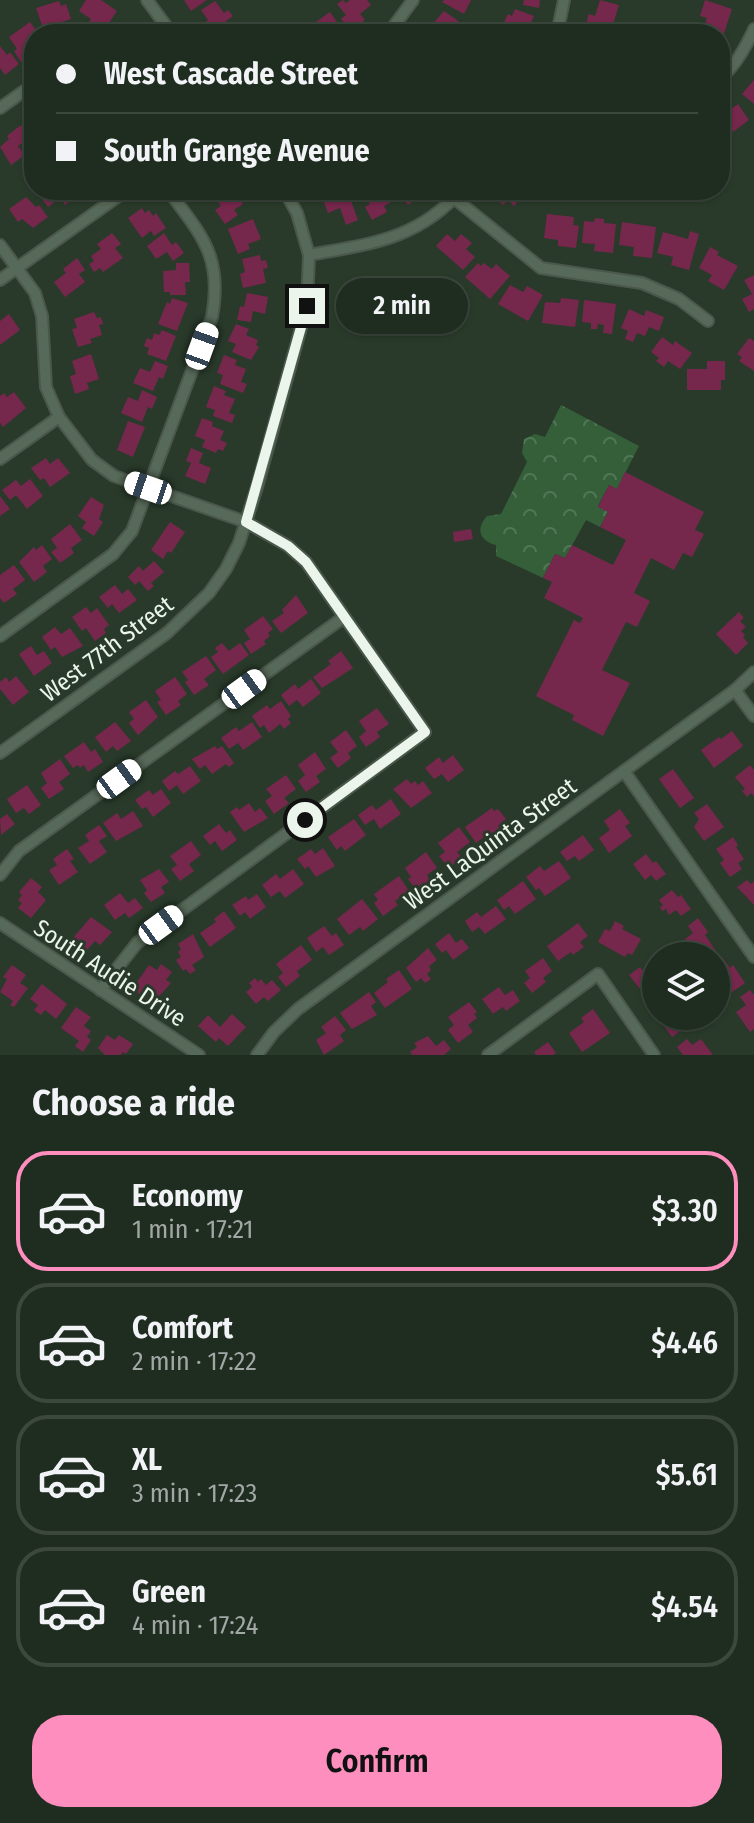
<!DOCTYPE html>
<meta charset="utf-8">
<style>
body{margin:0;font-family:"Fira Sans Condensed",sans-serif;background:#273429;color:#f1f3f6;height:100vh;display:flex;flex-direction:column;font-size:30px;white-space:nowrap}
*{box-sizing:border-box;margin:0}
p{font-size:26px;color:#a1a7a5}
.icon{flex:none;width:44px;height:44px;fill:none;stroke:currentColor;stroke-width:2;stroke-linecap:round;stroke-linejoin:round}
.map{position:relative;height:1055px;overflow:hidden}
.side{display:flex;flex-direction:column;background:#1f2c20;flex:1}
.side>*{flex:none}
.banner{position:absolute;left:24px;top:24px;width:706px;height:176px;border-radius:32px;box-shadow:0 2px 6px #0004,0 0 0 2px #3c483e;display:grid;align-content:center;height:176px;padding:0 32px;background:#1f2c20}
.fabs{position:absolute;left:642px;top:942px;display:grid;gap:16px}
.fabs a{display:grid;place-items:center;width:88px;height:88px;border-radius:50%;background:#1f2c20;box-shadow:0 2px 6px #0004,0 0 0 2px #3c483e;font-size:40px}
.end{position:absolute;width:36px;height:36px;margin:-18px;border:10px solid #ebf5eb;background:#111;box-shadow:0 0 0 4px #111}
.from{border-radius:50%}
.bubble{position:absolute;height:56px;border-radius:28px;background:#1f2c20;box-shadow:0 2px 6px #0004,0 0 0 2px #3c483e;font-size:26px;font-weight:600;line-height:56px;text-align:center}
.car{position:absolute;width:24px;height:48px;margin:-24px -12px;border-radius:10px;box-shadow:0 0 6px 2px #0007;background:linear-gradient(#fff 24%,#345 0 40%,#fff 0 76%,#345 0 86%,#fff 0)}
.banner b{display:flex;align-items:center;gap:28px;height:76px;font-size:30px}
.banner b+b{border-top:2px solid #3c483e}
.banner i{width:20px;height:20px;background:#f1f3f6}
ul{padding:0;list-style:none}
li{display:flex;align-items:center;gap:24px;height:120px;margin:0 16px 12px;padding:0 16px;border:4px solid #3c483e;border-radius:32px}
li div{flex:1}
li b{display:block;font-size:30px}
li em{font-style:normal;font-weight:600}
li.current{border-color:#fe8ebd}
li>.icon{width:72px;height:72px;stroke-width:1.5}
h2{padding:0 32px;font-size:36px;line-height:96px}
.cta{display:flex;gap:16px;margin-top:auto;padding:16px 32px}
.cta a{flex:1;height:92px;border-radius:32px;background:#fe8ebd;color:#111;font-size:32px;font-weight:600;line-height:92px;text-align:center}
.map>svg:first-child{display:block}
.park{fill:url(#park-crowns)}
.building{fill:#76274c}
.lines{fill:none;stroke-linecap:round;stroke-linejoin:round}
.minor-casing{stroke:#4a584b;stroke-width:14}
.minor{stroke:#576958;stroke-width:10}
.route{stroke:#ebf5eb;stroke-width:10}
.labels{text-anchor:middle;stroke-width:6;stroke-linejoin:round;paint-order:stroke}
.street-label{font-size:24px;fill:#ebf5eb;stroke:#293a2a}
</style>
<div class="map">
<svg width="754" height="1055" viewBox="0 0 754 1055">
<defs>
<pattern id="park-crowns" width="20" height="18" patternUnits="userSpaceOnUse" patternTransform="scale(2)"><rect width="20" height="18" fill="#345f39"/><path d="M2 6a3 3 0 1 1 6 0M12 15a3 3 0 1 1 6 0" fill="none" stroke="#527756"/></pattern>
</defs>
<rect width="100%" height="100%" fill="#293a2a"/>
<!-- park -->
<path class="park" d="M561,405L639,446L617,489L609,485L598,506L608,512L600,527L586,520L565,558L555,554L543,578L496,556V545C480,541 475,529 487,516L501,514L527,462L522,453L524,439L535,434L545,437Z"/>
<!-- building -->
<g class="building">
<polygon points="86,0 101,0 117,11 103,32 89,22 91,19 79,11"/>
<polygon points="184,0 207,0 191,11"/>
<polygon points="343,0 346,3 350,0 367,0 371,5 360,14 365,20 351,31 341,19 346,15 337,4"/>
<polygon points="444,0 471,0 464,14 442,2"/>
<polygon points="524,0 540,0 539,8 523,5"/>
<polygon points="600,0 619,5 610,34 583,33 589,14 595,16"/>
<polygon points="705,0 732,9 723,36 703,30 707,18 700,16"/>
<polygon points="59,1 61,6 66,4 71,19 43,28 36,8"/>
<polygon points="215,1 224,13 228,10 233,16 221,25 224,29 218,34 209,34 202,25 208,20 201,10"/>
<polygon points="515,9 534,16 529,28 533,30 532,34 506,34 510,25 504,22 508,14 512,16"/>
<polygon points="444,11 461,23 453,34 424,34"/>
<polygon points="330,12 342,29 335,34 309,34 306,29"/>
<polygon points="30,22 39,34 34,34 34,43 30,45 34,53 21,62 14,51 17,49 9,37"/>
<polygon points="300,25 303,34 275,34 275,33"/>
<polygon points="0,46 7,55 10,52 19,64 5,75 0,68"/>
<polygon points="754,80 754,104 742,94"/>
<polygon points="738,104 749,120 733,132 730,127 721,133 720,111 724,108 727,112"/>
<polygon points="21,125 30,137 18,146 25,155 11,165 0,147 9,139 7,136"/>
<polygon points="45,190 74,190 78,195 65,205 60,198 48,207 39,195"/>
<polygon points="224,190 233,190 243,204 234,210 238,215 225,224 215,210 221,206 214,197"/>
<polygon points="341,190 347,190 358,220 346,225 340,208 328,213 322,197"/>
<polygon points="373,190 392,190 397,199 384,206 387,212 372,220 365,207 370,204 364,194"/>
<polygon points="402,190 427,190 408,205 398,193"/>
<polygon points="493,190 520,190 515,196 519,200 514,206 508,200 503,205 490,193"/>
<polygon points="26,197 36,207 39,205 48,217 33,228 22,219 18,222 9,209"/>
<polygon points="142,208 145,213 149,210 153,216 156,213 166,228 154,236 151,231 142,238 128,218"/>
<polygon points="547,214 574,217 573,225 579,226 576,248 558,246 558,240 544,238"/>
<polygon points="595,218 604,219 604,223 616,224 613,253 594,251 595,244 582,243 584,221 594,222"/>
<polygon points="253,219 261,239 248,244 250,249 238,254 228,229"/>
<polygon points="622,222 656,227 652,258 633,256 634,247 619,245"/>
<polygon points="690,231 699,234 689,270 671,265 673,257 657,253 663,232 688,239"/>
<polygon points="112,233 121,244 115,248 123,258 103,272 100,268 94,272 89,264 94,261 91,256 101,249 97,244"/>
<polygon points="164,233 172,245 176,242 184,253 173,261 167,252 156,259 147,246"/>
<polygon points="447,234 455,241 461,234 472,243 466,249 475,257 463,270 436,246"/>
<polygon points="710,247 719,252 717,255 738,266 724,290 708,281 712,275 699,268"/>
<polygon points="260,255 261,261 266,260 268,268 263,269 266,283 243,288 240,274 245,272 242,259"/>
<polygon points="77,258 85,270 79,274 85,282 65,297 54,282 66,273 63,269"/>
<polygon points="176,263 189,263 190,282 185,282 186,295 170,295 170,292 164,292 163,271 176,270"/>
<polygon points="478,263 481,266 484,263 492,269 496,264 510,276 490,299 465,277"/>
<polygon points="754,275 754,309 749,312 742,299 752,294 744,280"/>
<polygon points="510,285 523,292 527,286 543,295 528,321 498,304"/>
<polygon points="247,293 268,297 265,314 253,311 251,322 237,320 240,306 244,307"/>
<polygon points="172,298 188,303 177,331 158,324 167,302 170,304"/>
<polygon points="561,298 579,300 575,327 542,323 545,302 560,303"/>
<polygon points="584,300 616,304 612,334 603,333 604,325 598,324 597,329 591,329 591,323 582,322"/>
<polygon points="629,309 644,316 646,310 664,317 659,331 649,327 645,336 637,333 633,342 625,339 628,331 621,328"/>
<polygon points="94,312 97,318 101,317 103,324 99,325 102,335 90,339 92,343 78,347 72,329 77,328 74,319"/>
<polygon points="9,314 20,330 0,345 0,321"/>
<polygon points="236,324 249,329 246,335 258,340 256,345 259,347 251,360 232,352 236,344 228,341"/>
<polygon points="162,330 176,336 166,361 147,354 149,348 144,346 147,338 152,340 154,333 159,335"/>
<polygon points="662,337 673,345 675,341 692,353 680,369 668,361 664,367 656,361 659,358 651,352"/>
<polygon points="749,338 754,341 754,371 739,361 742,357 737,354"/>
<polygon points="91,354 99,379 87,383 89,389 75,394 70,376 76,374 72,361"/>
<polygon points="224,355 237,360 235,365 246,369 241,382 247,384 243,393 220,384 223,375 217,373"/>
<polygon points="155,361 168,366 163,379 159,377 153,391 133,383 140,368 150,372"/>
<polygon points="707,361 725,361 725,380 721,380 721,390 687,390 687,369 707,369"/>
<polygon points="214,386 226,391 224,395 235,399 229,413 235,415 232,423 213,416 215,410 206,407"/>
<polygon points="142,390 157,397 152,409 148,407 142,422 121,413 128,397 138,401"/>
<polygon points="14,392 26,408 3,427 0,423 0,396 4,393 7,397"/>
<polygon points="202,418 213,422 212,426 224,431 220,440 227,443 223,451 218,449 216,453 202,447 205,440 195,436"/>
<polygon points="128,421 145,427 133,457 117,450"/>
<polygon points="191,448 203,453 199,463 211,468 205,484 185,476 191,463 186,461"/>
<polygon points="46,458 50,464 58,458 70,473 50,487 44,478 40,480 31,468"/>
<polygon points="625,472 704,512 695,530 704,534 692,557 683,553 674,570 651,558 634,593 650,601 637,627 626,622 602,670 630,683 603,736 572,720 574,715 536,696 574,620 580,623 583,618 544,598 552,582 543,578 555,554 565,558 572,545 613,565 626,540 600,527 608,512 598,507 609,485 617,489"/>
<polygon points="30,479 43,496 27,509 16,495 10,500 2,490 16,480 21,486"/>
<polygon points="0,496 10,509 0,516"/>
<polygon points="91,497 104,505 99,519 103,522 94,536 82,528 86,522 78,516"/>
<polygon points="170,522 185,532 171,553 168,551 163,559 151,550"/>
<polygon points="70,524 82,540 71,548 74,553 60,563 51,552 57,548 51,539"/>
<polygon points="471,529 473,539 454,542 453,532"/>
<polygon points="42,545 52,559 43,566 47,572 34,582 19,562 34,547 36,550"/>
<polygon points="154,561 164,572 151,583 154,586 148,591 139,581 135,585 128,577 139,566 143,571"/>
<polygon points="14,565 25,580 13,589 17,594 4,603 0,598 0,575"/>
<polygon points="115,585 122,594 128,589 137,600 119,613 112,604 108,608 99,597"/>
<polygon points="296,595 308,613 281,633 272,621 284,613 282,610"/>
<polygon points="86,607 91,613 97,608 109,625 104,629 106,633 95,641 86,628 82,631 72,617"/>
<polygon points="739,612 744,618 740,621 746,627 741,631 745,635 743,637 748,643 736,655 716,634"/>
<polygon points="263,616 273,629 268,633 270,636 264,641 266,644 251,654 244,643 250,639 244,630"/>
<polygon points="55,627 61,634 70,628 83,646 62,657 55,647 51,650 42,637"/>
<polygon points="222,643 229,651 240,643 249,655 223,674 211,657 218,652 215,648"/>
<polygon points="31,646 37,655 44,651 52,663 34,676 19,654"/>
<polygon points="341,651 353,668 322,688 313,677 331,664 328,661"/>
<polygon points="206,656 216,670 204,679 209,685 194,695 185,682 188,680 182,672"/>
<polygon points="16,676 29,692 13,705 0,689 0,682 6,677 9,682"/>
<polygon points="175,677 187,694 178,701 181,705 166,715 157,702 161,700 155,691"/>
<polygon points="311,679 321,693 303,707 297,700 289,706 281,695 295,684 298,689"/>
<polygon points="146,700 158,717 138,735 129,723 134,719 129,712"/>
<polygon points="281,701 291,716 288,719 291,723 284,729 280,724 269,733 264,725 260,728 252,716 267,705 270,709"/>
<polygon points="377,708 389,724 377,732 380,737 366,747 359,737 366,731 359,721"/>
<polygon points="115,722 131,741 117,751 113,746 106,752 95,737"/>
<polygon points="252,722 262,737 243,750 238,743 229,749 221,738 236,727 239,731"/>
<polygon points="346,730 357,746 348,753 351,758 338,768 330,758 338,752 330,742"/>
<polygon points="732,731 743,746 714,768 701,750 719,737 721,739"/>
<polygon points="84,742 91,752 95,749 103,762 88,772 84,765 80,768 78,765 73,768 64,756"/>
<polygon points="215,746 217,749 222,746 234,763 229,767 226,764 212,774 205,765 200,769 192,759"/>
<polygon points="315,752 326,769 316,776 320,782 306,792 298,781 305,775 298,765"/>
<polygon points="453,755 464,770 448,782 442,774 434,779 425,768 439,757 443,763"/>
<polygon points="60,759 70,774 59,782 64,789 49,799 41,788 47,783 41,773"/>
<polygon points="750,765 754,770 754,796 751,793 747,797 742,791 745,789 735,777"/>
<polygon points="190,766 201,781 183,794 177,785 169,791 162,781 175,771 178,774"/>
<polygon points="673,769 694,798 680,808 659,779"/>
<polygon points="286,775 296,789 284,798 289,803 274,814 265,801 272,796 266,789"/>
<polygon points="407,779 411,784 415,781 418,785 423,781 432,793 411,808 393,789"/>
<polygon points="27,785 41,805 29,814 24,808 16,813 7,799"/>
<polygon points="161,789 171,803 153,817 146,807 142,809 135,800 149,790 153,795"/>
<polygon points="391,799 401,814 380,829 374,819 365,825 358,815 372,805 376,810"/>
<polygon points="249,803 255,812 260,808 268,818 244,832 230,812 237,807 239,810"/>
<polygon points="707,804 724,827 704,841 694,827 699,819 694,813"/>
<polygon points="492,808 494,811 498,809 506,819 498,826 501,830 491,838 488,834 476,843 465,827"/>
<polygon points="620,809 630,823 625,826 632,836 609,853 599,838 610,830 604,821"/>
<polygon points="133,811 143,826 116,841 103,823 117,813 121,819"/>
<polygon points="7,814 15,824 1,835 0,819"/>
<polygon points="354,819 366,835 345,851 341,846 337,850 328,837"/>
<polygon points="219,824 226,833 230,830 237,840 222,851 215,841 210,845 203,836"/>
<polygon points="99,825 107,836 99,841 107,852 90,864 78,848 89,841 85,835"/>
<polygon points="459,827 470,842 457,852 462,858 449,868 439,856 445,852 438,843"/>
<polygon points="583,835 594,850 579,861 575,856 567,861 560,852"/>
<polygon points="733,837 738,845 736,847 744,859 738,863 742,869 730,877 720,863 724,860 716,849"/>
<polygon points="191,841 201,855 189,864 194,871 180,881 171,869 177,865 170,856"/>
<polygon points="323,848 335,866 316,877 308,866 305,869 297,859 311,849 315,854"/>
<polygon points="67,849 74,859 70,861 78,872 59,885 49,870 57,865 53,859"/>
<polygon points="426,852 437,868 427,875 430,881 416,890 408,879 411,877 405,868"/>
<polygon points="646,854 653,863 656,861 666,874 656,881 651,875 645,880 633,864"/>
<polygon points="559,861 571,878 545,896 539,888 536,890 526,877 540,866 544,871"/>
<polygon points="159,869 169,882 161,887 165,893 151,902 144,893 147,890 140,880"/>
<polygon points="293,869 304,884 285,898 280,891 271,897 262,885 276,874 280,879"/>
<polygon points="399,876 409,891 395,901 398,905 383,916 374,903 378,900 374,894"/>
<polygon points="31,878 42,887 38,892 46,900 31,918 18,908 22,903 18,900 22,895 19,892"/>
<polygon points="747,880 751,884 754,881 754,905 737,887"/>
<polygon points="523,881 536,899 515,914 509,906 504,910 497,900"/>
<polygon points="672,890 678,897 681,895 691,909 681,916 676,910 669,915 666,909 662,911 660,907 663,905 659,900"/>
<polygon points="120,893 128,903 135,898 143,908 129,918 125,913 115,920 104,905"/>
<polygon points="257,894 266,907 250,919 245,912 240,916 232,905 246,896 248,900"/>
<polygon points="362,899 378,919 363,931 360,927 349,935 337,919"/>
<polygon points="496,906 506,919 485,934 479,927 472,932 465,921 477,912 481,917"/>
<polygon points="224,911 236,928 210,947 200,933 216,922 214,919"/>
<polygon points="91,917 112,932 100,945 95,941 86,951 72,939"/>
<polygon points="698,918 708,932 705,935 716,951 708,956 697,956 685,939 693,933 688,926"/>
<polygon points="615,921 624,926 622,929 641,939 632,955 628,953 625,957 598,942 605,929 610,931"/>
<polygon points="578,923 588,936 580,942 584,947 573,955 571,952 558,961 547,946"/>
<polygon points="324,926 332,936 336,933 344,945 329,955 323,947 316,952 307,938"/>
<polygon points="449,933 456,943 462,939 469,948 453,960 446,950 442,953 435,944"/>
<polygon points="193,934 204,957 192,965 196,970 190,974 186,969 183,971 176,960 181,957 178,952 181,949 178,944"/>
<polygon points="301,945 312,960 297,971 300,976 286,987 278,977 283,973 276,964"/>
<polygon points="428,948 437,960 429,966 431,970 427,974 431,979 425,983 421,978 416,982 406,968"/>
<polygon points="722,957 730,968 733,965 745,983 728,995 716,977 716,961"/>
<polygon points="543,958 552,971 543,978 546,982 532,993 524,983 530,978 525,971"/>
<polygon points="654,962 656,965 654,995 646,985 640,989 629,975 640,967 642,970"/>
<polygon points="161,964 172,972 166,980 171,983 153,1003 132,989 149,965 157,970"/>
<polygon points="12,965 26,975 20,983 28,988 14,1007 10,1005 13,1001 0,992 7,979 3,977"/>
<polygon points="399,970 412,989 385,1008 374,993 388,982 386,979"/>
<polygon points="255,978 258,982 261,979 266,985 272,980 281,990 268,1001 264,997 256,1004 246,992 252,987 249,983"/>
<polygon points="42,984 67,1004 56,1019 45,1010 41,1015 34,1010 38,1005 30,999"/>
<polygon points="499,987 505,995 513,990 520,1001 506,1011 503,1007 493,1014 482,999"/>
<polygon points="750,990 754,995 754,1029 750,1032 736,1012 746,1005 740,997"/>
<polygon points="369,992 376,1002 371,1006 377,1015 352,1029 340,1013"/>
<polygon points="469,1002 477,1012 474,1014 477,1018 468,1025 473,1032 458,1043 448,1030 454,1025 448,1017"/>
<polygon points="76,1007 91,1017 84,1026 91,1031 87,1037 91,1040 83,1052 75,1046 79,1041 61,1028"/>
<polygon points="593,1009 610,1033 582,1052 569,1033 584,1022 581,1018"/>
<polygon points="232,1014 246,1027 228,1046 219,1038 216,1042 198,1026 208,1015 220,1027"/>
<polygon points="335,1016 346,1030 340,1035 344,1041 324,1055 316,1040 326,1033 321,1027"/>
<polygon points="657,1016 682,1016 689,1025 672,1037"/>
<polygon points="107,1035 115,1040 119,1035 133,1044 126,1054 123,1052 121,1055 105,1055 98,1048"/>
<polygon points="428,1036 436,1046 444,1040 451,1049 444,1055 412,1055 410,1052 417,1047 414,1043"/>
<polygon points="687,1039 692,1045 701,1039 713,1055 683,1055 677,1047"/>
<polygon points="548,1042 556,1053 553,1055 536,1055 534,1052"/>
</g>
<g class="lines">
<!-- minor casing -->
<g class="minor-casing">
<g id="minor">
<polyline points="147,0 172,34"/>
<polyline points="388,34 413,0"/>
<polyline points="557,34 564,0"/>
<path d="M720,79C735,66 746,47 754,29"/>
<polyline points="0,108 34,84"/>
<polyline points="454,198 541,268 642,283 679,299 708,321"/>
<polyline points="0,245 35,293 42,316 46,387 59,417 92,460 114,476 246,522 288,546 306,562 425,732 137,943 100,990"/>
<path d="M309,255C369,244 418,240 461,190"/>
<polyline points="0,280 127,190"/>
<polyline points="0,459 59,417"/>
<path d="M0,636L113,554L132,531L212,317C223,257 202,236 168,190"/>
<polyline points="735,690 754,716"/>
<polyline points="0,753 167,633 209,593 226,569 239,543 257,487 307,306 309,255 297,213 284,190"/>
<polyline points="624,771 754,957"/>
<polyline points="0,875 19,851 344,617"/>
<polyline points="0,923 199,1055"/>
<polyline points="257,1055 274,1032 298,1009 735,690 754,672"/>
<polyline points="488,1055 598,974 654,1055"/>
</g>
</g>
<!-- minor -->
<use href="#minor" class="minor"/>
</g>
<g class="lines">
<!-- route -->
<polyline class="route" points="305,820 425,732 306,562 288,546 246,522 307,306"/>
</g>
<g class="labels">
<!-- street labels -->
<g class="street-label">
<text transform="translate(107 649) rotate(-37)" y="8">West 77th Street</text>
<text transform="translate(490 844) rotate(-36)" y="8">West LaQuinta Street</text>
<text transform="translate(110 973) rotate(33)" y="8">South Audie Drive</text>
</g>
</g>
</svg>
<div class="fabs">
<a><svg class="icon" aria-label="layers" viewBox="0 0 24 24"><path d="M12 4l9 5-9 5-9-5zM3 14l9 5 9-5"/></svg></a>
</div>
<i class="end from" style="left:305px;top:820px"></i>
<i class="end" style="left:307px;top:306px"></i>
<div class="bubble" style="left:336px;top:278px;width:132px">2 min</div>
<i class="car" style="left:202px;top:346px;rotate:20deg"></i>
<i class="car" style="left:148px;top:488px;rotate:289deg"></i>
<i class="car" style="left:244px;top:689px;rotate:54deg"></i>
<i class="car" style="left:119px;top:779px;rotate:54deg"></i>
<i class="car" style="left:161px;top:925px;rotate:54deg"></i>
<div class="banner">
<b><i class="from"></i>West Cascade Street</b>
<b><i></i>South Grange Avenue</b>
</div>
</div>
<section class="side">
<h2>Choose a ride</h2>
<ul>
<li class="current"><svg class="icon" aria-label="car" viewBox="0 0 24 24"><path d="M5 17H2v-5l4-1 3-4h7l3 4 3 1v5h-3M9 17h6M6 11h13"/><circle cx="7" cy="17" r="2"/><circle cx="17" cy="17" r="2"/></svg><div><b>Economy</b><p>1 min · 17:21</p></div><em>$3.30</em></li>
<li><svg class="icon" aria-label="car" viewBox="0 0 24 24"><path d="M5 17H2v-5l4-1 3-4h7l3 4 3 1v5h-3M9 17h6M6 11h13"/><circle cx="7" cy="17" r="2"/><circle cx="17" cy="17" r="2"/></svg><div><b>Comfort</b><p>2 min · 17:22</p></div><em>$4.46</em></li>
<li><svg class="icon" aria-label="car" viewBox="0 0 24 24"><path d="M5 17H2v-5l4-1 3-4h7l3 4 3 1v5h-3M9 17h6M6 11h13"/><circle cx="7" cy="17" r="2"/><circle cx="17" cy="17" r="2"/></svg><div><b>XL</b><p>3 min · 17:23</p></div><em>$5.61</em></li>
<li><svg class="icon" aria-label="car" viewBox="0 0 24 24"><path d="M5 17H2v-5l4-1 3-4h7l3 4 3 1v5h-3M9 17h6M6 11h13"/><circle cx="7" cy="17" r="2"/><circle cx="17" cy="17" r="2"/></svg><div><b>Green</b><p>4 min · 17:24</p></div><em>$4.54</em></li>
</ul>
<div class="cta"><a>Confirm</a></div>
</section>
